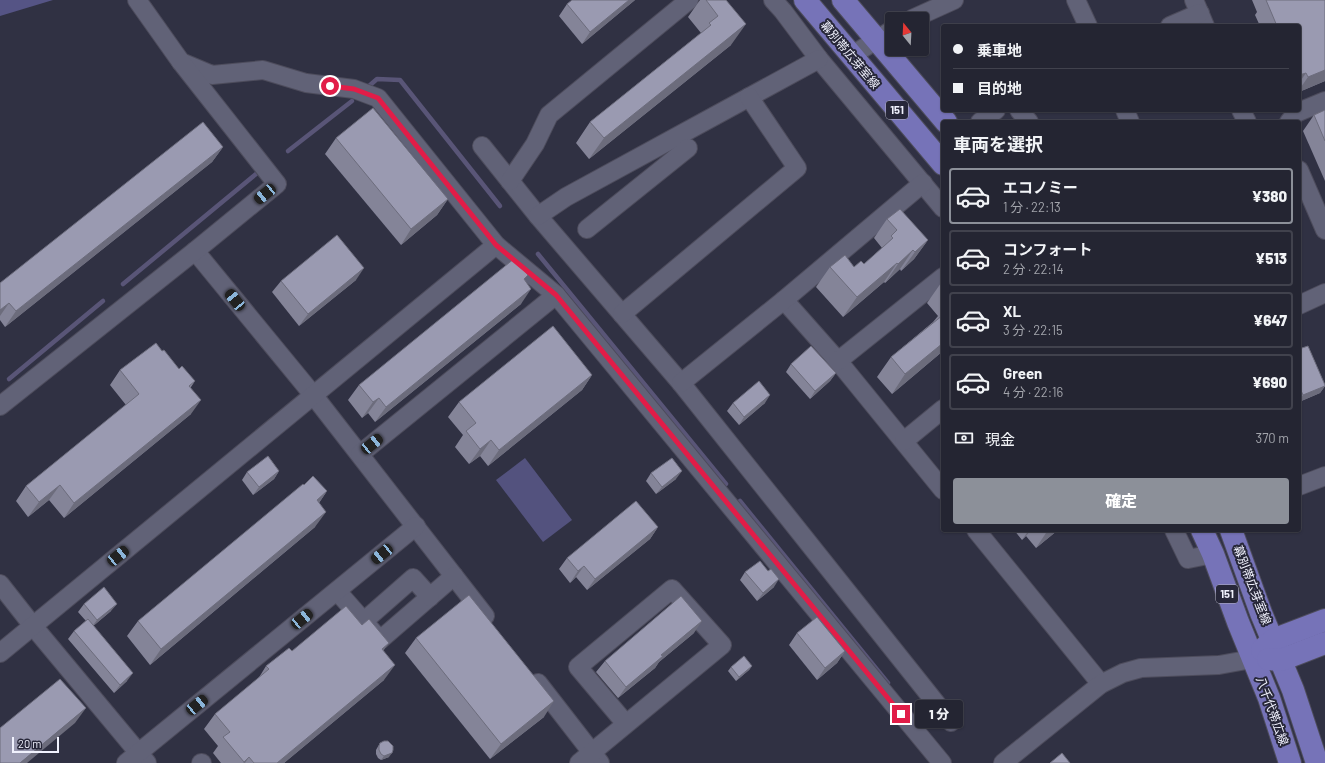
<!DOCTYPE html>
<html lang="ja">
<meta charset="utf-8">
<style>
body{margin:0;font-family:Barlow,"Noto Sans JP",sans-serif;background:#2c2d3a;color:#f1f3f6;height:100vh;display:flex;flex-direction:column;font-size:15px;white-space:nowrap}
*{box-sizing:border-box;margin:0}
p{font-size:13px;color:#a3a5ac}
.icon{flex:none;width:22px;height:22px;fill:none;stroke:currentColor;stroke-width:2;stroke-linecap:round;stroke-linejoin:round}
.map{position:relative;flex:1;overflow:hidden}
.details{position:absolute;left:941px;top:120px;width:360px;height:412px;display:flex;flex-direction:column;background:#242532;border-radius:4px;box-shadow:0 1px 3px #0004,0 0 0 1px #41424d}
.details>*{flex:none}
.top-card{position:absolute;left:941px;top:24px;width:360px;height:88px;border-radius:4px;box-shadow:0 1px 3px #0004,0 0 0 1px #41424d;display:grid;align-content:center;height:88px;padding:0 12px;background:#242532}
.needle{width:26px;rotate:342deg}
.buttons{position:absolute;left:885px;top:12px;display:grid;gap:8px}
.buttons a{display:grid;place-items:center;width:44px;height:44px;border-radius:4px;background:#242532;box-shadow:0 1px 3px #0004,0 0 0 1px #41424d;font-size:20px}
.scale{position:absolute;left:12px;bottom:10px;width:47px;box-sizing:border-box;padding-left:4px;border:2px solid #f0f1fd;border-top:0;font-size:11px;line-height:14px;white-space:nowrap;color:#f0f1fd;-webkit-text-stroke:3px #272739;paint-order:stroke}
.end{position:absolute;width:18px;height:18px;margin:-9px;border:5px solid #e11d48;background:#fff;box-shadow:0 0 0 2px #fff}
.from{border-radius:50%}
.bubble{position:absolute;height:28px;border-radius:4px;background:#242532;box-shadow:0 1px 3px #0004,0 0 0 1px #41424d;font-size:13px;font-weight:800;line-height:28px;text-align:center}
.car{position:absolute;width:12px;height:24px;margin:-12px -6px;border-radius:5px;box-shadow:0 0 3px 1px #0007;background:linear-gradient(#222 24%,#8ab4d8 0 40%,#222 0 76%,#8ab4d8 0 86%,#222 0)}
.top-card b{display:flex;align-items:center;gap:14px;height:38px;font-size:15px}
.top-card b+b{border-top:1px solid #41424d}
.top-card i{width:10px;height:10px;background:#f1f3f6}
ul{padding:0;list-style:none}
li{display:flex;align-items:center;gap:12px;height:56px;margin:0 8px 6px;padding:0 4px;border:2px solid #41424d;border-radius:4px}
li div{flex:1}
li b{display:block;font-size:15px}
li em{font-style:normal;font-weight:800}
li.on{border-color:#8c9099}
li>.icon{width:36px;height:36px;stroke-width:1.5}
h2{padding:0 12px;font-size:18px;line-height:48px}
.pay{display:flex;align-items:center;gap:10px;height:44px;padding:0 12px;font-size:15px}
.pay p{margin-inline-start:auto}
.button{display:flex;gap:8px;margin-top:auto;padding:8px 12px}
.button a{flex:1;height:46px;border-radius:4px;background:#8c9099;color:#fff;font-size:16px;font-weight:800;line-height:46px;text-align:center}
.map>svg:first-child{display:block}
.green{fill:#53527e}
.forest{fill:#555485}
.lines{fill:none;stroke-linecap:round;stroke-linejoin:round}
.stream{stroke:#595577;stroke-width:4.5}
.minor-casing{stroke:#4d4c5c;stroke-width:20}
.major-casing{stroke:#4d4c5c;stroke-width:24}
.minor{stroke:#616277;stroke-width:18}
.major{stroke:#7673b8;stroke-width:22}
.wall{fill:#848498}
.shaded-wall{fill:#6c6c7c}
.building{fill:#9a9ab1;stroke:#6c6c7c}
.route{stroke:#e11d48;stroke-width:5}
.labels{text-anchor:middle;stroke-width:4;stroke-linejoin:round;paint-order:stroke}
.shield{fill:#272739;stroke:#b4b4c2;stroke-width:1}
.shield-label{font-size:11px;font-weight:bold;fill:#f0f1fd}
.street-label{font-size:12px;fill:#f0f1fd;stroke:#272739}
</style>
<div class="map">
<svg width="1325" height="763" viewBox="0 0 1325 763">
<rect width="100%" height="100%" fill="#303143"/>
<!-- green -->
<polygon class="green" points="525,458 572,520 543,542 496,480"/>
<!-- forest -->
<polygon class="forest" points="0,0 66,0 53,0 0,16"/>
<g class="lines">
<!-- stream -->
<g class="stream">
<polyline points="369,86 377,79 400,80 500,206"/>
<polyline points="288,151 352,101"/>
<polyline points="538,254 726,484"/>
<polyline points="123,284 256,174"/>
<polyline points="9,379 103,301"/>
<polyline points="740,501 888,683"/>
</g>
<!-- minor casing -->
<g class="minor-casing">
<g id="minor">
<polyline points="773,0 783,11 819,59 943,208"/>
<polyline points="1076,0 1088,26"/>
<polyline points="1194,0 1205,26"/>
<polyline points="912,19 954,0"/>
<polyline points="1170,26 1200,13"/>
<polyline points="851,56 892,30"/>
<polyline points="181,62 212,75 263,70 306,83 354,89 378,98 496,245 556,295 942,763"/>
<polyline points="1019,110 1029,122"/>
<polyline points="1125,110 1130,122"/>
<polyline points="1241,110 1247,122"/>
<polyline points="980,122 996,110"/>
<polyline points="1289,122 1296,113 1325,101"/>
<polyline points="482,146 538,216 681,383 951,722"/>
<polyline points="1299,170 1325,230"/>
<polyline points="510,181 535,144 549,115 689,0"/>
<polyline points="538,216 566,197 819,59"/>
<polyline points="587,229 688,148"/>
<polyline points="195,251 314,396 485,616"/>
<polyline points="784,300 838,361 943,490"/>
<polyline points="1299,305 1325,293"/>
<polyline points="622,314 797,168 749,97"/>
<polyline points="838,361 943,277"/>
<polyline points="681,383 784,300 923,183"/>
<polyline points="0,406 195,251 277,184 181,62 137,0"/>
<polyline points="904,441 943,409"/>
<polyline points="360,454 556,295"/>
<polyline points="1299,486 1325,476"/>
<polyline points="976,530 1101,684"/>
<polyline points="1174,530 1188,559 1213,554"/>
<polyline points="0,584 33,626 147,763"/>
<polyline points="337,591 380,640 454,576"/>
<polyline points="364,621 413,578 430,597"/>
<polyline points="0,653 496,245"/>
<polyline points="538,683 600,763"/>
<polyline points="126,763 416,526"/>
<polyline points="201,763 202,763"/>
<polyline points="579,763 722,645 672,589 578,667 626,724"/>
<polyline points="1003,763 1101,684 1123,673 1141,668 1219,665 1252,659"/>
</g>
</g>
<!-- major casing -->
<g class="major-casing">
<g id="major">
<polyline points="805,0 943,164"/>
<polyline points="843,0 946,122"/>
<polyline points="1202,530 1213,554 1238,622 1269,698 1290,763"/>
<polyline points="1231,530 1261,613 1293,690 1317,763"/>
<polyline points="1262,650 1273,640 1325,620"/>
<polyline points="1268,659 1281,660 1325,643"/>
</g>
</g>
<!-- minor -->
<use href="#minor" class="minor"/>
<!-- major -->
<use href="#major" class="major"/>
</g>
<!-- wall -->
<g class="wall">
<polygon points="635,0 582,44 559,16 567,4"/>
<polygon points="700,0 726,0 731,45 589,159 576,143 590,122 701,33 688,17"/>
<polygon points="1252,0 1325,0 1325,81 1299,92 1299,26 1260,26 1255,15 1257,12"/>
<polygon points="1325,110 1325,181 1303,131 1314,115"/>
<polygon points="336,138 448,199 437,215 401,245 325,154"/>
<polygon points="223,147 212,162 5,327 0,320 0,283"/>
<polygon points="887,219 928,240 914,259 901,271 900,269 885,283 884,282 843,317 816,287 830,267 854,267 864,264 882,248 874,238"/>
<polygon points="356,280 299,326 272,292 281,281"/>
<polygon points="525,281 521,304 375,422 368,413 362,418 348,400 359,385"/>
<polygon points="943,282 943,351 892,394 877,377 891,357 933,322 938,316 927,303 941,283"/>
<polygon points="1299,340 1302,348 1325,385 1325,386 1320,393 1299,402"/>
<polygon points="162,351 179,369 195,381 191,387 191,414 64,518 49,500 28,517 16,501 26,486 126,405 110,385 120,370"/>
<polygon points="791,364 836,373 830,381 810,399 786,372"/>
<polygon points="592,375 582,390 488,466 480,456 469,464 455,447 463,435 448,417 459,402"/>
<polygon points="733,403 765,403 739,425 727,411"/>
<polygon points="279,471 274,479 253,495 242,480 247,472"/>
<polygon points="651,473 676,479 656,494 646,481"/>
<polygon points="304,485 327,491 319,503 315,527 150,665 127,636 138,621"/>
<polygon points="658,527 650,539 587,590 576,577 570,583 559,569 567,558"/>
<polygon points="1014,530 1058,530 1036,548 1026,536 1022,540"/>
<polygon points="745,572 774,587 757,601 740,580"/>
<polygon points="84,604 111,611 93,626 127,681 114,693 68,639 74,631 86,621 78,612"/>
<polygon points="694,633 659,662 655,668 618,698 596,672 605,661"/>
<polygon points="797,633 845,651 837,663 817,680 789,645"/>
<polygon points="416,638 544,717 490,759 405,653"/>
<polygon points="292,651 383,651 384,680 284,763 221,763 213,753 218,746 204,729 215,714 258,679 266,666"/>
<polygon points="752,666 749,670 736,681 728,671 731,667"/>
<polygon points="380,743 389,757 381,760 378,758 376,754 376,750"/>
</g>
<!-- shaded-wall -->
<g class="shaded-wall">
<polygon points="629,0 635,0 582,44 590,32"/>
<polygon points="746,24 731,45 589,159 604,138"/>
<polygon points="1325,70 1325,81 1299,92 1299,90 1308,77"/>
<polygon points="1306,73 1299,83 1299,75"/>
<polygon points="223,147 212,162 5,327 16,311"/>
<polygon points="448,199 437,215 401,245 411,229"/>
<polygon points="928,240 914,259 901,271 915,252"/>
<polygon points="913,250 900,269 885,283 898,264"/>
<polygon points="897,263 884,282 843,317 857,297"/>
<polygon points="364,268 356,280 299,326 308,314"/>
<polygon points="531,289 521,304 375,422 386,407"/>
<polygon points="9,303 0,316 0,310"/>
<polygon points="943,343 943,351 892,394 905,374"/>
<polygon points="836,373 830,381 810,399 815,391"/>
<polygon points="592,375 582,390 488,466 499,450"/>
<polygon points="1325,386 1320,393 1299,402 1299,400 1303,395"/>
<polygon points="770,395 765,403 739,425 744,417"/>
<polygon points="379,398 368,413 362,418 373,402"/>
<polygon points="201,400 191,414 64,518 74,503"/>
<polygon points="491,440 480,456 469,464 480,449"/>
<polygon points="279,471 274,479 253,495 259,487"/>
<polygon points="682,471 676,479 656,494 662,487"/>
<polygon points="60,485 49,500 28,517 39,502"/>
<polygon points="327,491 316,507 317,500"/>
<polygon points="326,512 315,527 150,665 161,649"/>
<polygon points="658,527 650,539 587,590 595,579"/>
<polygon points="1029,530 1031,530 1026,536 1022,540"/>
<polygon points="1048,530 1058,530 1036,548"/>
<polygon points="584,566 576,577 570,583 578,571"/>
<polygon points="779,579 774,587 757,601 763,593"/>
<polygon points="117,604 111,611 91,628 97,620"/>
<polygon points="702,621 694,633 659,662 655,668 618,698 626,687 661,655"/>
<polygon points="389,643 378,658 382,649"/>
<polygon points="845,651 837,663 817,680 825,668"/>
<polygon points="395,665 384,680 284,763 277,763"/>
<polygon points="752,666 749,670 736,681 739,677"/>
<polygon points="133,673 127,681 114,693 120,685"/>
<polygon points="554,701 544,717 490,759 501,744"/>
<polygon points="86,708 75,723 27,763 20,763"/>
<polygon points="392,753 389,757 381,760 384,756"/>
<polygon points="249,757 245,763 243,763"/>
</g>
<!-- building -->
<g class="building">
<polygon points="572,0 629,0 590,32 567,4"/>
<polygon points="706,0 726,0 746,24 604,138 590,122 711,25 709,23 718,16"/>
<polygon points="1266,0 1325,0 1325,70 1308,77 1306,73 1299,75 1299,26 1277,26"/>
<polygon points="373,108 448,199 411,229 336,138"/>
<polygon points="1325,110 1325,141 1314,115"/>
<polygon points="203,122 223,147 16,311 9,303 0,310 0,283"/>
<polygon points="900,209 928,240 915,252 913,250 898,264 897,263 857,297 830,267 845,255 854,267 861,261 864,264 893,238 891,236 897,230 887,219"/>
<polygon points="337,235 364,268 308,314 281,281"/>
<polygon points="515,258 528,275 524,279 531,289 386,407 379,398 373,402 359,385"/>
<polygon points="943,315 943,343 905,374 891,357"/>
<polygon points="553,326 592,375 499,450 491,440 480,449 466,431 476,423 459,402"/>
<polygon points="1299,340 1302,348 1308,346 1325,385 1325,386 1303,395 1299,386"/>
<polygon points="156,343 162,351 164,350 179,369 182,366 195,381 189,386 201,400 74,503 60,485 39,502 26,486 139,394 120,370"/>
<polygon points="811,346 836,373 815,391 791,364"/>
<polygon points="759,381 770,395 744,417 733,403"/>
<polygon points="268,456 279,471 259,487 247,472"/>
<polygon points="672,458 682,471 662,487 651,473"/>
<polygon points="313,476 327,491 317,500 326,512 161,649 138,621 303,484 304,485"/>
<polygon points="636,501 658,527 595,579 584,566 578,571 567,558"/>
<polygon points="760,561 768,571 771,569 779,579 763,593 745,572"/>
<polygon points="104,587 117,604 97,620 84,604"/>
<polygon points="469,595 554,701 501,744 416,638"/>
<polygon points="681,596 702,621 661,655 663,656 626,687 605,661"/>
<polygon points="346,606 362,625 369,619 389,643 382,649 395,665 277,763 254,763 249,757 244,762 223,737 230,732 215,714 269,669 266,666 289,648 292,651"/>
<polygon points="817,617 845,651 825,668 797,633"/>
<polygon points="88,619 133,673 120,685 74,631"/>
<polygon points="744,656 752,666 739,677 731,667"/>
<polygon points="60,679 86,708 20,763 0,763 0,728"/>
<polygon points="384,741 388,741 393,746 393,750 392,753 384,756 381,754 379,750 379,746 380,743"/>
<polygon points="1062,753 1070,763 1050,763"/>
</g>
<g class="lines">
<!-- route -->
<polyline class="route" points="330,86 354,89 378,98 496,245 556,295 901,714"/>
</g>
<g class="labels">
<!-- shield labels -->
<g class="shield">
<rect x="886" y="101" width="22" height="18" rx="3"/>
<rect x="1216" y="585" width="22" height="18" rx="3"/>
</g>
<g class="shield-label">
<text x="897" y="114">151</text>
<text x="1227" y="598">151</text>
</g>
<!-- street labels -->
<g class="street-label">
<text transform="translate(850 55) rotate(50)" y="4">幕別帯広芽室線</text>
<text transform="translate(1252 585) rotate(69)" y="4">幕別帯広芽室線</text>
<text transform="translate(1272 711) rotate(70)" y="4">八千代帯広線</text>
</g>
</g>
</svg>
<div class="buttons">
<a><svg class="needle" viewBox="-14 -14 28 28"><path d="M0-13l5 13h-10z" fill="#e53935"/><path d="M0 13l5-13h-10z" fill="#a3a5ac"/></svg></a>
</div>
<div class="scale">20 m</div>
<i class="end from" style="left:330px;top:86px"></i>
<i class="end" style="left:901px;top:714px"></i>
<div class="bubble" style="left:915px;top:700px;width:48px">1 分</div>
<i class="car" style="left:265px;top:194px;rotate:231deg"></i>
<i class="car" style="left:235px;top:300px;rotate:321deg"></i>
<i class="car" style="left:372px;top:444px;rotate:51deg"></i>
<i class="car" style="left:382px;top:554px;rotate:231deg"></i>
<i class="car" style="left:118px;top:556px;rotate:51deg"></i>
<i class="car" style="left:302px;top:619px;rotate:51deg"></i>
<i class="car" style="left:197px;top:705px;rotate:51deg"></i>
<div class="top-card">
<b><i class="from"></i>乗車地</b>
<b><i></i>目的地</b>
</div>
<section class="details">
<h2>車両を選択</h2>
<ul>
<li class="on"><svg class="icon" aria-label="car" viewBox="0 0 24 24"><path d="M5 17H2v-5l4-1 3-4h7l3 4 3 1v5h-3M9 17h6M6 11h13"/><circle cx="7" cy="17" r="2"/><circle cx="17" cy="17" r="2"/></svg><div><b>エコノミー</b><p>1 分 · 22:13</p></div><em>¥380</em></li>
<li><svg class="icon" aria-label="car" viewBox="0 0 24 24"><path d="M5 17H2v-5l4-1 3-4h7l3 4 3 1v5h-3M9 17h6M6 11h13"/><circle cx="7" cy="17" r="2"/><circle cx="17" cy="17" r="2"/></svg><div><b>コンフォート</b><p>2 分 · 22:14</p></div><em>¥513</em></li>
<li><svg class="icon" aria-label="car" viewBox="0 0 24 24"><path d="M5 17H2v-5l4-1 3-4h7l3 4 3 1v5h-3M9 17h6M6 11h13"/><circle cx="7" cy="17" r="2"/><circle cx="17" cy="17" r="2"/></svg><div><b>XL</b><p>3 分 · 22:15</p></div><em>¥647</em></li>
<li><svg class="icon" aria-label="car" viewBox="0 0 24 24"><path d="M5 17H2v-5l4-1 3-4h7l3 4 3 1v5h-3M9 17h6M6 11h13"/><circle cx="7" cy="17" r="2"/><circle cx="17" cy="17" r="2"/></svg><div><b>Green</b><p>4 分 · 22:16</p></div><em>¥690</em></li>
</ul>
<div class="pay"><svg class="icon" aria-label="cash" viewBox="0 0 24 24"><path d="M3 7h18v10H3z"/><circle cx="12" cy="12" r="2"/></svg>現金<p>370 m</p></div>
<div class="button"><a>確定</a></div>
</section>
</div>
